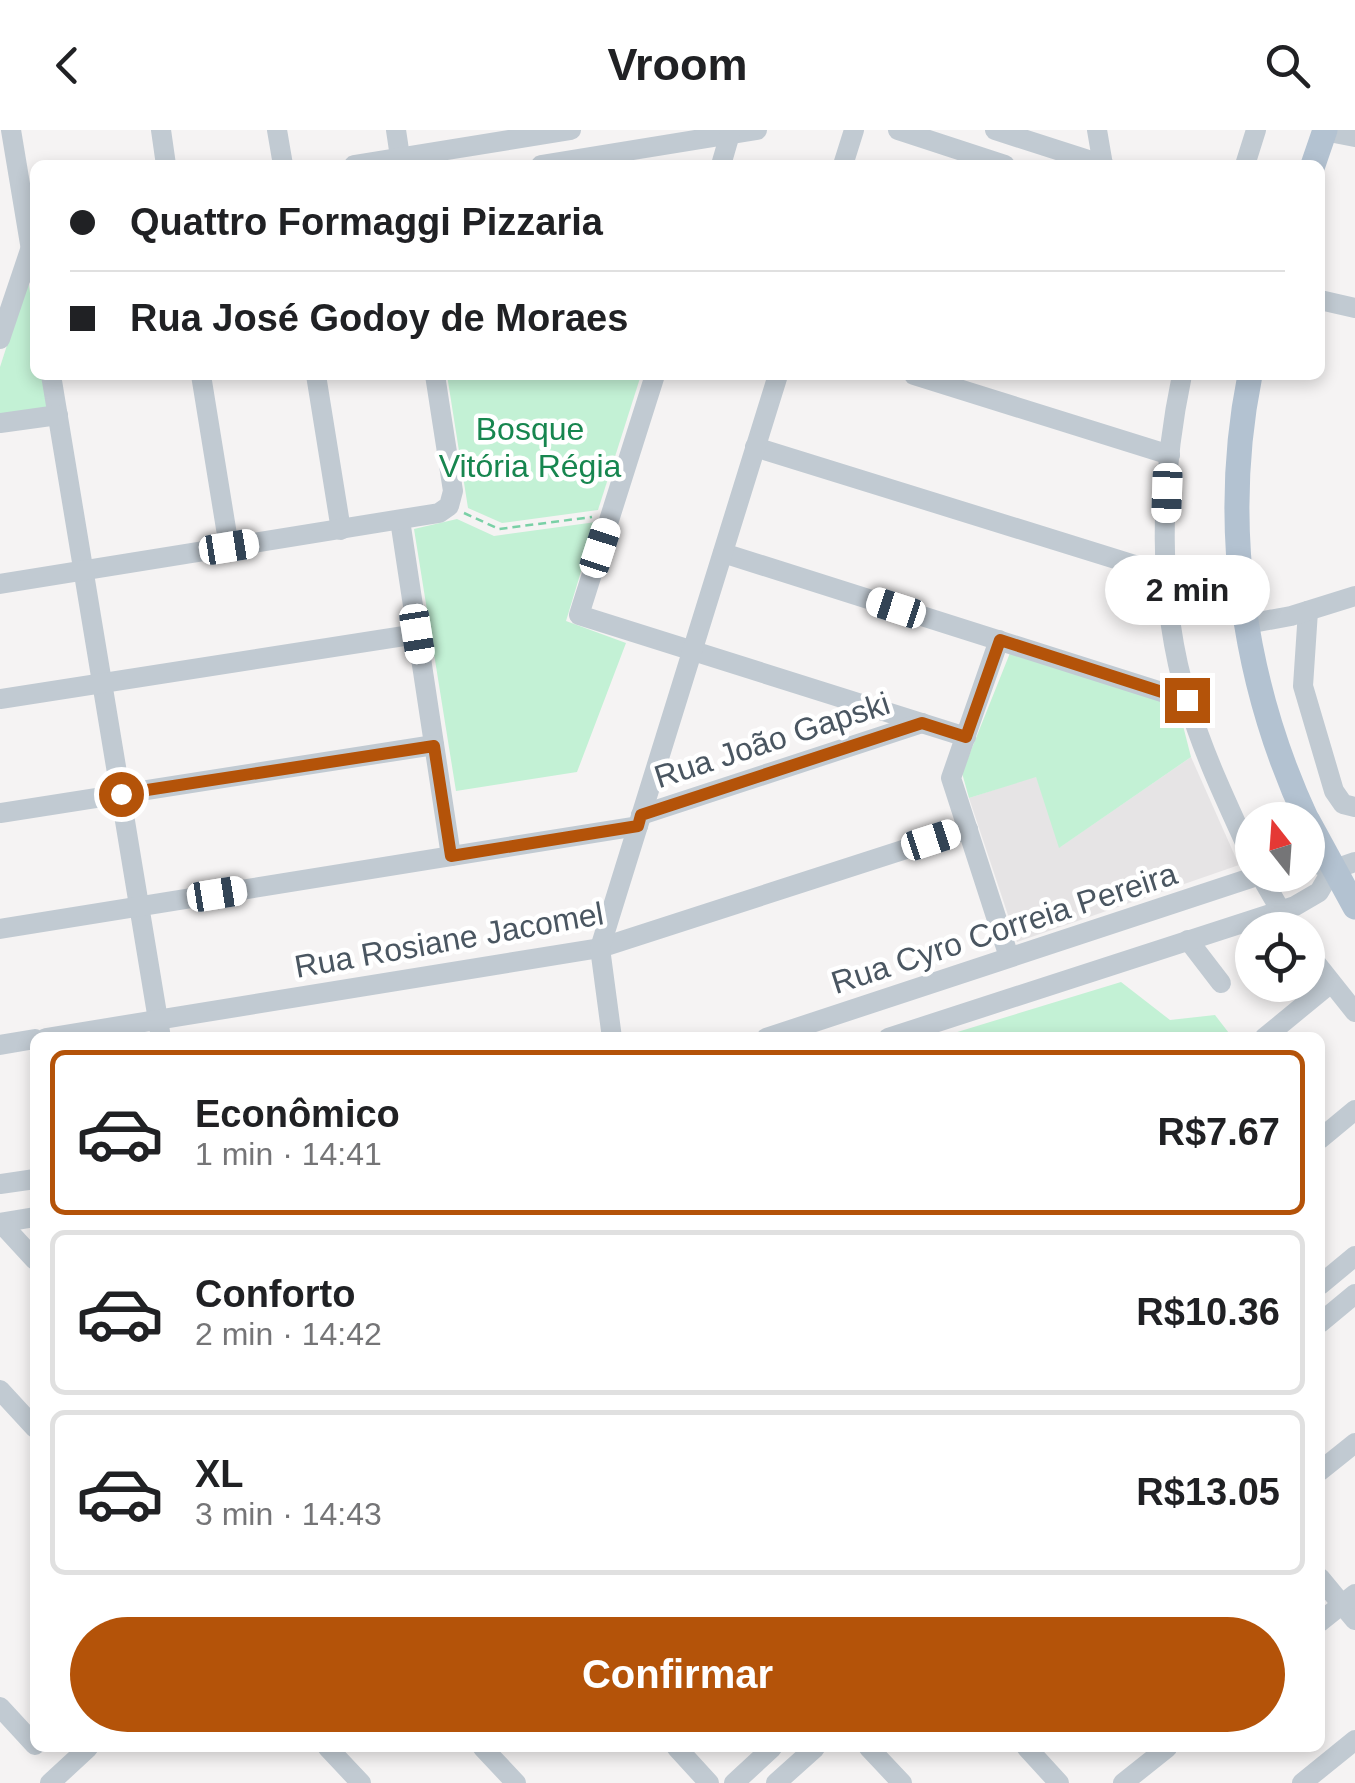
<!DOCTYPE html>
<html lang="pt">
<meta charset="utf-8">
<style>
body{margin:0;font-family:Arial,sans-serif;background:#f2f2f2;color:#202124;height:100vh;display:flex;flex-direction:column;font-size:38px;white-space:nowrap}
*{box-sizing:border-box;margin:0}
p{font-size:32px;color:#757577}
.icon{flex:none;width:55px;height:55px;fill:none;stroke:currentColor;stroke-width:2;stroke-linecap:round;stroke-linejoin:round}
.map{position:relative;flex:1;overflow:hidden}
.panel{position:absolute;left:30px;top:902px;width:1295px;height:720px;display:flex;flex-direction:column;background:#fff;border-radius:15px;box-shadow:0 5px 15px #0003}
.panel>*{flex:none}
.guide{position:absolute;left:30px;top:30px;width:1295px;height:220px;border-radius:15px;box-shadow:0 5px 15px #0003;display:grid;align-content:center;height:220px;padding:0 40px;background:#fff}
.needle{width:65px;rotate:343deg}
.fabs{position:absolute;left:1235px;top:672px;display:grid;gap:20px}
.fabs a{display:grid;place-items:center;width:90px;height:90px;border-radius:50%;background:#fff;box-shadow:0 5px 15px #0003;font-size:50px}
.end{position:absolute;width:45px;height:45px;margin:-22px;border:12px solid #b45309;background:#fff;box-shadow:0 0 0 5px #fff}
.from{border-radius:50%}
.bubble{position:absolute;height:70px;border-radius:35px;background:#fff;box-shadow:0 5px 15px #0003;font-size:32px;font-weight:700;line-height:70px;text-align:center}
.car{position:absolute;width:30px;height:60px;margin:-30px -15px;border-radius:12px;box-shadow:0 0 8px 2px #0007;background:linear-gradient(#fff 24%,#345 0 40%,#fff 0 76%,#345 0 86%,#fff 0)}
.guide b{display:flex;align-items:center;gap:35px;height:95px;font-size:38px}
.guide b+b{border-top:2px solid #e0e0e0}
.guide i{width:25px;height:25px;background:#202124}
ul{padding:18px 0 0;list-style:none}
li{display:flex;align-items:center;gap:30px;height:165px;margin:0 20px 15px;padding:0 20px;border:5px solid #e0e0e0;border-radius:15px}
li div{flex:1}
li b{display:block;font-size:38px}
li em{font-style:normal;font-weight:700}
li.active{border-color:#b45309}
li>.icon{width:90px;height:90px;stroke-width:1.5}
.action{display:flex;gap:20px;margin-top:auto;padding:20px 40px}
.action a{flex:1;height:115px;border-radius:60px;background:#b45309;color:#fff;font-size:40px;font-weight:700;line-height:115px;text-align:center}
header{display:flex;justify-content:space-between;align-items:center;height:130px;padding:0 40px;background:#fff;font-size:45px;font-weight:700}
.map>svg:first-child{display:block}
.education{fill:#e6e4e5}
.green{fill:#c3f1d5}
.lines{fill:none;stroke-linecap:round;stroke-linejoin:round}
.path{stroke:#7ad0a6;stroke-width:2.5;stroke-dasharray:8 5;stroke-linecap:butt}
.minor{stroke:#c1cad2;stroke-width:20}
.major{stroke:#b3c2d1;stroke-width:25}
.route{stroke:#b45309;stroke-width:12}
.labels{text-anchor:middle;stroke-width:9;stroke-linejoin:round;paint-order:stroke}
.park-label{font-size:32px;fill:#17864f;stroke:#fff}
.street-label{font-size:32px;fill:#4a5661;stroke:#fff}
</style>
<header><svg class="icon" aria-label="back" viewBox="0 0 24 24"><path d="M15 5l-7 7 7 7"/></svg>Vroom<svg class="icon" aria-label="search" viewBox="0 0 24 24"><circle cx="10" cy="10" r="6"/><path d="M15 15l6 6"/></svg></header>
<div class="map">
<svg width="1355" height="1653" viewBox="0 0 1355 1653">
<rect width="100%" height="100%" fill="#f5f3f3"/>
<!-- education -->
<polygon class="education" points="1191,627 1239,735 1017,812 969,668 1036,646 1060,717"/>
<!-- green -->
<g class="green">
<polygon points="28,150 35,196 35,245 43,245 48,278 0,286 0,237"/>
<polygon points="447,245 641,245 598,380 502,393 468,378"/>
<polygon points="457,389 494,406 596,392 566,491 626,513 577,642 456,661 414,399"/>
<polygon points="1010,523 1178,576 1191,627 1059,718 1036,647 969,668 962,643"/>
<polygon points="1121,852 1170,890 1215,885 1232,907 941,907"/>
</g>
<g class="lines">
<!-- path -->
<polyline class="path" points="464,383 499,399 592,387"/>
<!-- minor -->
<g class="minor">
<polyline points="11,0 35,144"/>
<polyline points="161,0 166,35"/>
<polyline points="277,0 283,35"/>
<polyline points="396,0 400,27"/>
<polyline points="898,0 1005,35"/>
<polyline points="995,0 1104,35"/>
<polyline points="1097,0 1103,35"/>
<polyline points="1324,1 1355,7"/>
<polyline points="354,35 571,0"/>
<polyline points="541,35 757,0"/>
<polyline points="721,35 730,4"/>
<polyline points="843,35 854,0"/>
<polyline points="1245,35 1256,0"/>
<polyline points="1320,170 1355,178"/>
<polyline points="0,209 30,120"/>
<polyline points="51,245 161,908"/>
<polyline points="201,245 229,417"/>
<polyline points="316,245 341,400"/>
<polyline points="655,245 579,485 966,607"/>
<polyline points="914,245 1170,325"/>
<path d="M1182,245C1160,350 1156,469 1188,572C1204,626 1229,677 1252,728"/>
<polyline points="0,293 58,285"/>
<polyline points="755,317 1167,445"/>
<polyline points="400,390 451,726"/>
<polyline points="723,423 1187,570"/>
<polyline points="0,454 439,383 449,376 453,361 435,245"/>
<polyline points="1308,481 1303,556 1334,661 1343,674 1355,677"/>
<polyline points="1247,494 1291,486 1355,466"/>
<polyline points="999,510 951,648 1009,827"/>
<polyline points="0,569 417,504"/>
<polyline points="0,683 434,615"/>
<polyline points="641,685 922,593"/>
<polyline points="1308,730 1332,740 1355,732"/>
<polyline points="1260,745 1292,800"/>
<polyline points="0,799 638,696"/>
<polyline points="1188,810 1221,853"/>
<polyline points="1308,823 1355,882"/>
<polyline points="46,908 600,818 968,699"/>
<polyline points="612,908 600,818 778,245"/>
<polyline points="766,908 1260,745"/>
<polyline points="888,908 1295,776 1319,762 1332,740"/>
<polyline points="1264,908 1331,853"/>
<polyline points="0,915 35,909"/>
<polyline points="1320,1009 1355,980"/>
<polyline points="0,1054 35,1049"/>
<polyline points="0,1093 35,1087"/>
<polyline points="1,1093 35,1130"/>
<polyline points="1320,1155 1355,1126"/>
<polyline points="1320,1193 1355,1164"/>
<polyline points="0,1260 35,1298"/>
<polyline points="1320,1341 1355,1313"/>
<polyline points="1320,1448 1355,1490"/>
<polyline points="1320,1492 1355,1464"/>
<polyline points="0,1577 35,1615"/>
<polyline points="328,1618 361,1653"/>
<polyline points="483,1618 516,1653"/>
<polyline points="677,1618 709,1653"/>
<polyline points="869,1618 902,1653"/>
<polyline points="1027,1618 1059,1653"/>
<polyline points="50,1653 88,1618"/>
<polyline points="734,1653 772,1618"/>
<polyline points="776,1653 815,1618"/>
<polyline points="1123,1653 1167,1618"/>
<polyline points="1302,1653 1355,1610"/>
</g>
<!-- major -->
<g class="major">
<polyline points="1313,35 1325,0"/>
<path d="M1250,245C1220,394 1243,553 1307,690"/>
<polyline points="1308,691 1355,777"/>
</g>
</g>
<g class="lines">
<!-- route -->
<polyline class="route" points="121,664 434,616 451,726 638,696 641,685 922,593 966,607 1000,510 1187,570"/>
</g>
<g class="labels">
<!-- park labels -->
<g class="park-label">
<text x="530" y="310">Bosque<tspan x="530" dy="37">Vitória Régia</tspan></text>
</g>
<!-- street labels -->
<g class="street-label">
<text transform="translate(772 610) rotate(-18)" y="11">Rua João Gapski</text>
<text transform="translate(1004 798) rotate(-18)" y="11">Rua Cyro Correia Pereira</text>
<text transform="translate(449 810) rotate(-10)" y="11">Rua Rosiane Jacomel</text>
</g>
</g>
</svg>
<div class="fabs">
<a><svg class="needle" viewBox="-14 -14 28 28"><path d="M0-13l5 13h-10z" fill="#e53935"/><path d="M0 13l5-13h-10z" fill="#757577"/></svg></a>
<a><svg class="icon" aria-label="locate" viewBox="0 0 24 24"><circle cx="12" cy="12" r="6"/><path d="M12 2v4M12 18v4M2 12h4M18 12h4"/></svg></a>
</div>
<i class="end from" style="left:121px;top:664px"></i>
<i class="end" style="left:1187px;top:570px"></i>
<div class="bubble" style="left:1105px;top:425px;width:165px">2 min</div>
<i class="car" style="left:1167px;top:363px;rotate:182deg"></i>
<i class="car" style="left:229px;top:417px;rotate:81deg"></i>
<i class="car" style="left:600px;top:418px;rotate:18deg"></i>
<i class="car" style="left:896px;top:478px;rotate:288deg"></i>
<i class="car" style="left:417px;top:504px;rotate:171deg"></i>
<i class="car" style="left:931px;top:710px;rotate:72deg"></i>
<i class="car" style="left:217px;top:764px;rotate:81deg"></i>
<div class="guide">
<b><i class="from"></i>Quattro Formaggi Pizzaria</b>
<b><i></i>Rua José Godoy de Moraes</b>
</div>
<section class="panel">
<ul>
<li class="active"><svg class="icon" aria-label="car" viewBox="0 0 24 24"><path d="M5 17H2v-5l4-1 3-4h7l3 4 3 1v5h-3M9 17h6M6 11h13"/><circle cx="7" cy="17" r="2"/><circle cx="17" cy="17" r="2"/></svg><div><b>Econômico</b><p>1 min · 14:41</p></div><em>R$7.67</em></li>
<li><svg class="icon" aria-label="car" viewBox="0 0 24 24"><path d="M5 17H2v-5l4-1 3-4h7l3 4 3 1v5h-3M9 17h6M6 11h13"/><circle cx="7" cy="17" r="2"/><circle cx="17" cy="17" r="2"/></svg><div><b>Conforto</b><p>2 min · 14:42</p></div><em>R$10.36</em></li>
<li><svg class="icon" aria-label="car" viewBox="0 0 24 24"><path d="M5 17H2v-5l4-1 3-4h7l3 4 3 1v5h-3M9 17h6M6 11h13"/><circle cx="7" cy="17" r="2"/><circle cx="17" cy="17" r="2"/></svg><div><b>XL</b><p>3 min · 14:43</p></div><em>R$13.05</em></li>
</ul>
<div class="action"><a>Confirmar</a></div>
</section>
</div>
